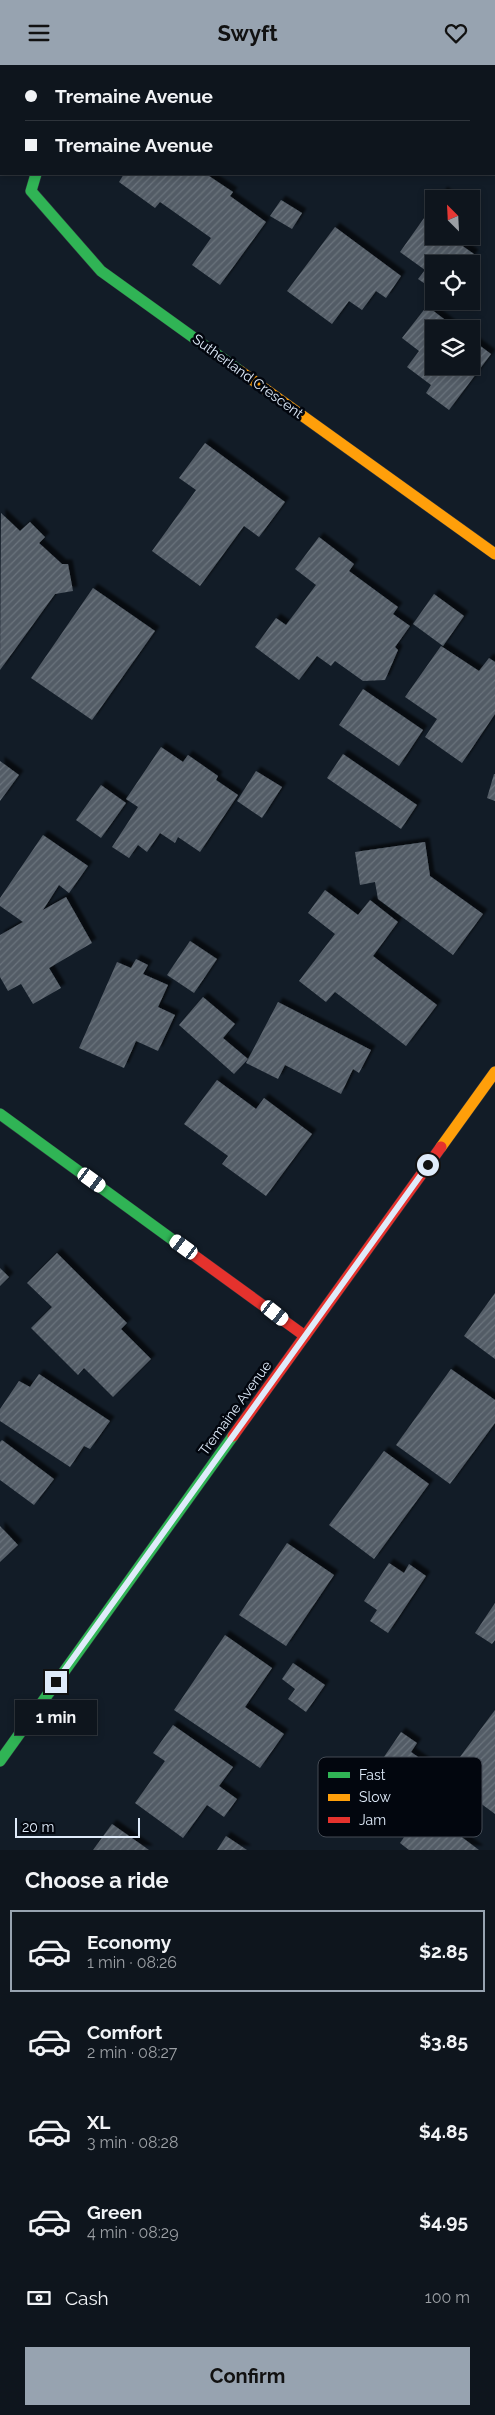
<!DOCTYPE html>
<meta charset="utf-8">
<style>
body{margin:0;font-family:Raleway,sans-serif;background:#1c222a;color:#f1f3f6;height:100vh;display:flex;flex-direction:column;font-size:19px;white-space:nowrap}
*{box-sizing:border-box;margin:0}
p{font-size:16px;color:#9b9fa4}
.icon{flex:none;width:28px;height:28px;fill:none;stroke:currentColor;stroke-width:2;stroke-linecap:round;stroke-linejoin:round}
.map{position:relative;height:1785px;overflow:hidden}
.side{display:flex;flex-direction:column;background:#0e151d;flex:1}
.side>*{flex:none}
.guide{position:absolute;left:0px;top:0px;width:495px;height:110px;box-shadow:0 2px 8px #0003,0 0 0 1px #2e343b;display:grid;align-content:center;height:110px;padding:0 25px;background:#0e151d}
.needle{width:32px;rotate:336deg}
.tools{position:absolute;left:425px;top:125px;display:grid;gap:10px}
.tools a{display:grid;place-items:center;width:55px;height:55px;border-radius:0px;background:#0e151d;box-shadow:0 2px 8px #0003,0 0 0 1px #2e343b;font-size:25px}
.scale{position:absolute;left:15px;bottom:12px;width:125px;box-sizing:border-box;padding-left:5px;border:2px solid #dfebfa;border-top:0;font-size:14px;line-height:18px;white-space:nowrap;color:#dfebfa;-webkit-text-stroke:4px #02060e;paint-order:stroke}
.end{position:absolute;width:22px;height:22px;margin:-11px;border:6px solid #dfebfa;background:#111;box-shadow:0 0 0 2px #111}
.from{border-radius:50%}
.bubble{position:absolute;height:35px;border-radius:0px;background:#0e151d;box-shadow:0 2px 8px #0003,0 0 0 1px #2e343b;font-size:16px;font-weight:700;line-height:35px;text-align:center}
.car{position:absolute;width:15px;height:30px;margin:-15px -8px;border-radius:6px;box-shadow:0 0 4px 1px #0007;background:linear-gradient(#fff 24%,#345 0 40%,#fff 0 76%,#345 0 86%,#fff 0)}
.guide b{display:flex;align-items:center;gap:18px;height:48px;font-size:19px}
.guide b+b{border-top:1px solid #2e343b}
.guide i{width:12px;height:12px;background:#f1f3f6}
ul{padding:0;list-style:none}
li{display:flex;align-items:center;gap:15px;height:82px;margin:0 10px 8px;padding:0 15px;border:2px solid transparent;border-radius:0px}
li div{flex:1}
li b{display:block;font-size:19px}
li em{font-style:normal;font-weight:700}
li.on{border-color:#97a3b0}
li>.icon{width:45px;height:45px;stroke-width:1.5}
h2{padding:0 25px;font-size:22px;line-height:60px}
.pay{display:flex;align-items:center;gap:12px;height:55px;padding:0 25px;font-size:19px}
.pay p{margin-inline-start:auto}
.action{display:flex;gap:10px;margin-top:auto;padding:10px 25px}
.action a{flex:1;height:58px;border-radius:0px;background:#97a3b0;color:#111;font-size:20px;font-weight:700;line-height:58px;text-align:center}
header{display:flex;justify-content:space-between;align-items:center;height:65px;padding:0 25px;background:#97a3b0;color:#111;font-size:22px;font-weight:700}
.map>svg:first-child{display:block}
.building{fill:url(#building-hatch);filter:url(#shadow)}
.lines{fill:none;stroke-linecap:round;stroke-linejoin:round}
.street-casing{stroke:#2e353e;stroke-width:29}
.fast-casing{stroke:#2e353e;stroke-width:12}
.slow-casing{stroke:#2e353e;stroke-width:12}
.jam-casing{stroke:#2e353e;stroke-width:12}
.street{stroke:#515861;stroke-width:28}
.fast{stroke:#30b455;stroke-width:11}
.slow{stroke:#ff9f0a;stroke-width:11}
.jam{stroke:#e5322d;stroke-width:11}
.route{stroke:#dfebfa;stroke-width:6}
.labels{text-anchor:middle;stroke-width:5;stroke-linejoin:round;paint-order:stroke}
.street-label{font-size:14px;fill:#dfebfa;stroke:#02060e}
.key{fill:#02060e;stroke:#444b55;stroke-width:1}
.key-label{font-size:14px;fill:#dfebfa}
</style>
<header><svg class="icon" aria-label="menu" viewBox="0 0 24 24"><path d="M4 6h16M4 12h16M4 18h16"/></svg>Swyft<svg class="icon" aria-label="heart" viewBox="0 0 24 24"><path d="M12 20l-8-8c-3-5 5-10 8-4 3-6 11-1 8 4z"/></svg></header>
<div class="map">
<svg width="495" height="1785" viewBox="0 0 495 1785">
<defs>
<pattern id="building-hatch" width="6" height="6" patternUnits="userSpaceOnUse" patternTransform="scale(1.25)"><rect width="6" height="6" fill="#535c66"/><path d="M-1 1l2-2M0 6l6-6M5 7l2-2" fill="none" stroke="#6b747d"/></pattern>
<filter id="shadow"><feDropShadow dx="4.5" dy="-4.5" stdDeviation="1" flood-color="#0009"/></filter>
</defs>
<rect width="100%" height="100%" fill="#121c27"/>
<!-- building -->
<g class="building">
<polygon points="124,109 206,109 233,127 230,131 266,157 220,220 192,200 211,173 160,137 155,143 119,117"/>
<polygon points="443,126 453,134 438,134"/>
<polygon points="281,135 302,148 292,164 270,151"/>
<polygon points="434,139 434,171 452,171 451,173 474,189 467,199 434,199 434,225 418,214 425,205 400,187"/>
<polygon points="335,162 401,211 386,233 376,226 362,245 349,236 332,259 287,226"/>
<polygon points="427,241 457,264 434,264 434,301 471,301 471,274 491,289 449,345 426,328 431,320 407,302 419,286 402,273"/>
<polygon points="205,378 285,437 259,472 244,461 200,521 152,486 196,425 179,413"/>
<polygon points="1,448 20,466 30,457 45,472 39,478 62,499 68,499 73,526 55,529 0,605"/>
<polygon points="319,472 354,499 349,506 398,542 393,549 410,561 395,582 398,585 385,615 363,616 335,596 331,601 317,591 299,615 255,582 276,553 286,560 316,520 295,504"/>
<polygon points="93,523 155,566 92,655 31,613"/>
<polygon points="434,529 464,551 443,581 413,559"/>
<polygon points="441,581 479,606 489,593 495,597 495,649 462,698 425,672 437,654 405,632"/>
<polygon points="363,624 423,665 399,701 339,660"/>
<polygon points="161,682 183,697 188,690 218,711 216,715 238,730 200,787 178,772 175,778 160,768 147,787 138,780 129,793 112,782 138,742 126,734"/>
<polygon points="343,689 417,740 401,764 327,713"/>
<polygon points="0,696 19,710 0,736"/>
<polygon points="256,706 282,722 262,753 237,736"/>
<polygon points="494,709 495,709 495,736 487,733"/>
<polygon points="101,720 126,738 101,773 76,755"/>
<polygon points="43,770 88,801 69,828 59,820 43,845 66,832 92,878 49,903 61,923 33,939 21,919 8,926 0,912 0,870 23,857 0,841 0,833"/>
<polygon points="425,777 430,811 483,849 453,890 378,834 375,817 360,820 355,787"/>
<polygon points="325,825 358,850 370,835 398,857 373,891 437,940 406,981 335,927 326,937 299,916 335,869 308,848"/>
<polygon points="190,876 217,894 194,928 167,910"/>
<polygon points="136,894 148,900 143,909 168,920 158,942 175,950 158,986 136,976 124,1003 79,983 117,897 131,903"/>
<polygon points="203,932 235,959 223,973 248,994 234,1009 179,960"/>
<polygon points="278,937 371,985 359,1008 353,1004 341,1029 285,1000 278,1014 246,998"/>
<polygon points="217,1015 256,1044 264,1033 312,1069 266,1131 222,1099 228,1091 184,1059"/>
<polygon points="57,1188 127,1258 121,1264 151,1294 113,1332 84,1303 78,1310 31,1263 52,1242 27,1218"/>
<polygon points="0,1203 9,1212 0,1221"/>
<polygon points="495,1228 495,1294 464,1271"/>
<polygon points="451,1304 495,1335 495,1358 450,1419 396,1380"/>
<polygon points="39,1309 110,1356 90,1384 84,1381 70,1402 0,1356 0,1344 19,1316 30,1322"/>
<polygon points="2,1375 54,1414 34,1440 0,1415 0,1377"/>
<polygon points="384,1386 429,1419 374,1494 329,1460"/>
<polygon points="0,1461 18,1480 0,1497"/>
<polygon points="287,1478 334,1510 286,1581 239,1550"/>
<polygon points="389,1498 404,1508 409,1499 426,1511 388,1568 370,1556 377,1545 364,1536"/>
<polygon points="495,1538 495,1575 492,1579 475,1568"/>
<polygon points="225,1570 272,1603 245,1642 284,1669 260,1703 174,1645"/>
<polygon points="293,1598 325,1620 306,1647 288,1634 295,1624 282,1614"/>
<polygon points="495,1645 495,1749 445,1712"/>
<polygon points="173,1660 233,1702 219,1721 237,1734 224,1752 207,1740 183,1773 135,1738 165,1696 153,1688"/>
<polygon points="401,1667 417,1678 411,1687 428,1699 404,1734 371,1711"/>
<polygon points="424,1744 479,1785 409,1785 400,1778"/>
<polygon points="112,1759 149,1785 93,1785"/>
<polygon points="226,1771 247,1785 217,1785"/>
</g>
<g class="lines">
<!-- street casing -->
<g class="street-casing">
<polyline id="street" points="88,1 89,0"/>
</g>
<!-- fast casing -->
<g class="fast-casing">
<g id="fast">
<polyline points="36,109 31,126 101,206 240,306"/>
<polyline points="0,1049 188,1186"/>
<polyline points="0,1696 233,1371"/>
</g>
</g>
<!-- slow casing -->
<g class="slow-casing">
<g id="slow">
<polyline points="240,306 495,489"/>
<polyline points="441,1082 495,1007"/>
</g>
</g>
<!-- jam casing -->
<g class="jam-casing">
<g id="jam">
<polyline points="188,1186 305,1271"/>
<polyline points="233,1371 441,1082"/>
</g>
</g>
<!-- street -->
<use href="#street" class="street"/>
<!-- fast -->
<use href="#fast" class="fast"/>
<!-- slow -->
<use href="#slow" class="slow"/>
<!-- jam -->
<use href="#jam" class="jam"/>
</g>
<g class="lines">
<!-- route -->
<polyline class="route" points="56,1617 428,1100"/>
</g>
<g class="labels">
<!-- street labels -->
<g class="street-label">
<text transform="translate(248 311) rotate(36)" y="5">Sutherland Crescent</text>
<text transform="translate(235 1343) rotate(-54)" y="5">Tremaine Avenue</text>
</g>
</g>
<!-- legend -->
<rect x="318" y="1692" width="164" height="80" rx="8" class="key"/>
<rect x="328" y="1707" width="22" height="6" fill="#30b455"/>
<rect x="328" y="1729" width="22" height="7" fill="#ff9f0a"/>
<rect x="328" y="1752" width="22" height="6" fill="#e5322d"/>
<g class="key-label">
<text x="359" y="1715">Fast</text>
<text x="359" y="1737">Slow</text>
<text x="359" y="1760">Jam</text>
</g>
</svg>
<div class="tools">
<a><svg class="needle" viewBox="-14 -14 28 28"><path d="M0-13l5 13h-10z" fill="#e53935"/><path d="M0 13l5-13h-10z" fill="#9b9fa4"/></svg></a>
<a><svg class="icon" aria-label="locate" viewBox="0 0 24 24"><circle cx="12" cy="12" r="6"/><path d="M12 2v4M12 18v4M2 12h4M18 12h4"/></svg></a>
<a><svg class="icon" aria-label="layers" viewBox="0 0 24 24"><path d="M12 4l9 5-9 5-9-5zM3 14l9 5 9-5"/></svg></a>
</div>
<div class="scale">20 m</div>
<i class="end from" style="left:428px;top:1100px"></i>
<i class="end" style="left:56px;top:1617px"></i>
<div class="bubble" style="left:15px;top:1635px;width:82px">1 min</div>
<i class="car" style="left:92px;top:1115px;rotate:126deg"></i>
<i class="car" style="left:184px;top:1182px;rotate:306deg"></i>
<i class="car" style="left:275px;top:1248px;rotate:128deg"></i>
<div class="guide">
<b><i class="from"></i>Tremaine Avenue</b>
<b><i></i>Tremaine Avenue</b>
</div>
</div>
<section class="side">
<h2>Choose a ride</h2>
<ul>
<li class="on"><svg class="icon" aria-label="car" viewBox="0 0 24 24"><path d="M5 17H2v-5l4-1 3-4h7l3 4 3 1v5h-3M9 17h6M6 11h13"/><circle cx="7" cy="17" r="2"/><circle cx="17" cy="17" r="2"/></svg><div><b>Economy</b><p>1 min · 08:26</p></div><em>$2.85</em></li>
<li><svg class="icon" aria-label="car" viewBox="0 0 24 24"><path d="M5 17H2v-5l4-1 3-4h7l3 4 3 1v5h-3M9 17h6M6 11h13"/><circle cx="7" cy="17" r="2"/><circle cx="17" cy="17" r="2"/></svg><div><b>Comfort</b><p>2 min · 08:27</p></div><em>$3.85</em></li>
<li><svg class="icon" aria-label="car" viewBox="0 0 24 24"><path d="M5 17H2v-5l4-1 3-4h7l3 4 3 1v5h-3M9 17h6M6 11h13"/><circle cx="7" cy="17" r="2"/><circle cx="17" cy="17" r="2"/></svg><div><b>XL</b><p>3 min · 08:28</p></div><em>$4.85</em></li>
<li><svg class="icon" aria-label="car" viewBox="0 0 24 24"><path d="M5 17H2v-5l4-1 3-4h7l3 4 3 1v5h-3M9 17h6M6 11h13"/><circle cx="7" cy="17" r="2"/><circle cx="17" cy="17" r="2"/></svg><div><b>Green</b><p>4 min · 08:29</p></div><em>$4.95</em></li>
</ul>
<div class="pay"><svg class="icon" aria-label="cash" viewBox="0 0 24 24"><path d="M3 7h18v10H3z"/><circle cx="12" cy="12" r="2"/></svg>Cash<p>100 m</p></div>
<div class="action"><a>Confirm</a></div>
</section>
